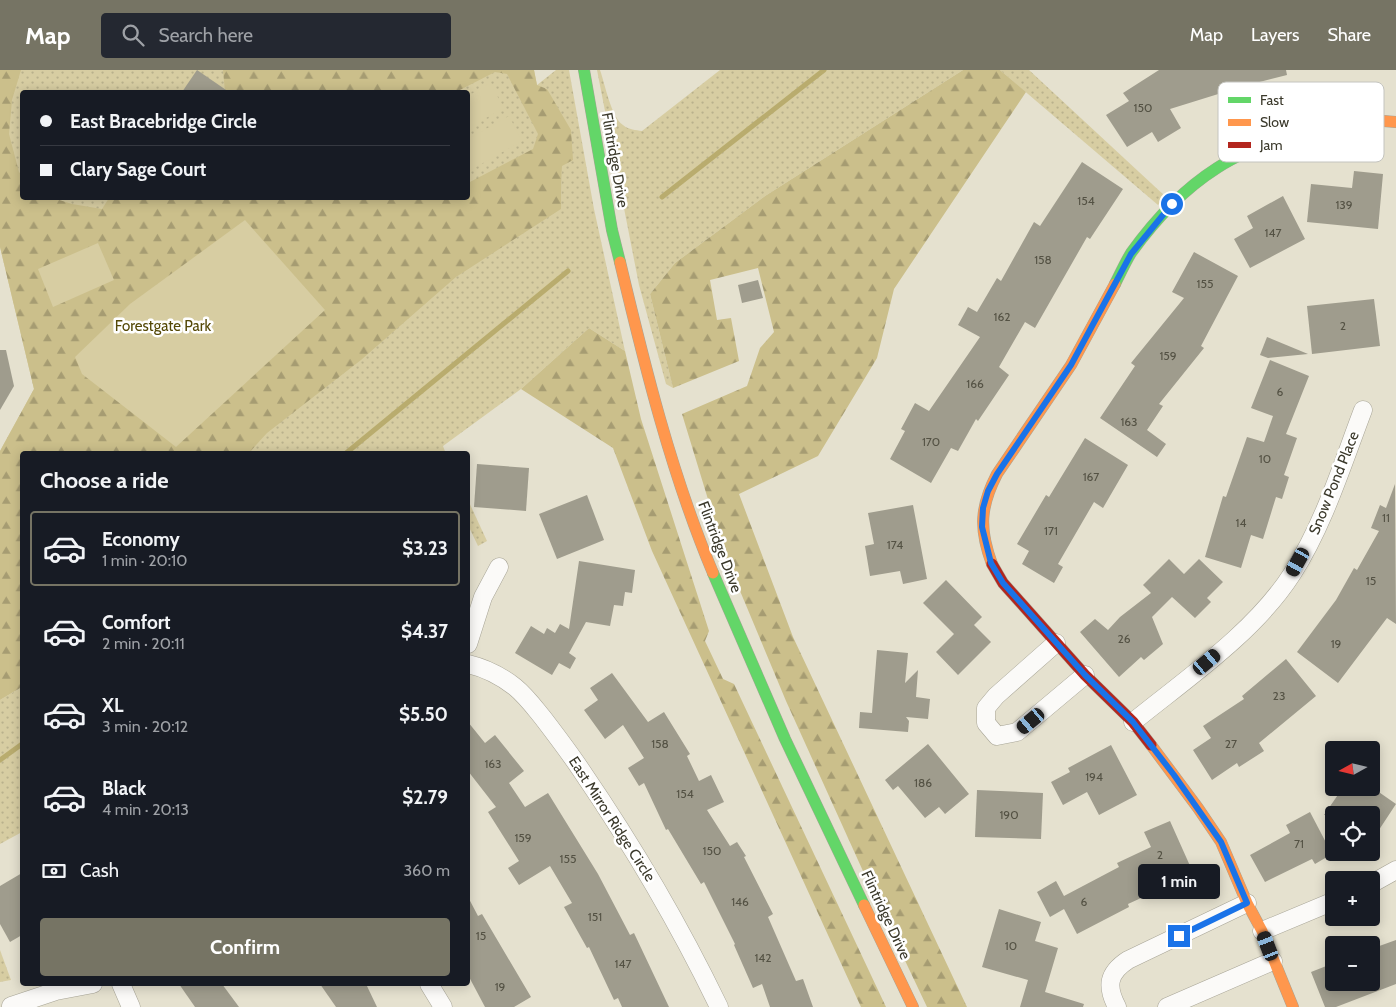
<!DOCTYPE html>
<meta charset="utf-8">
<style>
body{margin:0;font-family:Cabin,sans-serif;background:#242831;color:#f1f3f6;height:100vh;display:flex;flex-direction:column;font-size:19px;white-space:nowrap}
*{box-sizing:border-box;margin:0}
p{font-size:16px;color:#9ea1a6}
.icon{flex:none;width:28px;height:28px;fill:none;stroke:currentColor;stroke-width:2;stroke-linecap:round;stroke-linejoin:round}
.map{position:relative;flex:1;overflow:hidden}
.drawer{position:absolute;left:20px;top:381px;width:450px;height:535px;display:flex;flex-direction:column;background:#171b24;border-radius:5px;box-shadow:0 2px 12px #0003}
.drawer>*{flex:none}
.top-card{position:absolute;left:20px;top:20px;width:450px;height:110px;border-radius:5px;box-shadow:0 2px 12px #0003;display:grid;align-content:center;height:110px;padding:0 20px;background:#171b24}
.needle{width:32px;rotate:262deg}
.fabs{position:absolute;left:1325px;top:671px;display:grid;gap:10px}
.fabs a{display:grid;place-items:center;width:55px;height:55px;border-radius:5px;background:#171b24;box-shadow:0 2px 12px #0003;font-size:25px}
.end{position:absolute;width:22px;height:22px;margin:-11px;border:6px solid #1a73e8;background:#fff;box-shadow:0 0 0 2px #fff}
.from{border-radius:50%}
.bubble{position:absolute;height:35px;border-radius:5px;background:#171b24;box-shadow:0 2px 12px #0003;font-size:16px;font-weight:700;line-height:35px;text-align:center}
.car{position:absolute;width:15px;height:30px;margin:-15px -8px;border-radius:6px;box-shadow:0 0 4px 1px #0007;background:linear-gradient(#222 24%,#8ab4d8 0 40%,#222 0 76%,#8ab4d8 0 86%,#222 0)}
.top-card b{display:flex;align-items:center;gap:18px;height:48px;font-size:19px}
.top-card b+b{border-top:1px solid #363941}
.top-card i{width:12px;height:12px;background:#f1f3f6}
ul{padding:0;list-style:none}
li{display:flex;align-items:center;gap:15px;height:75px;margin:0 10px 8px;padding:0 10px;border:2px solid transparent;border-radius:5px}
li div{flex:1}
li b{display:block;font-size:19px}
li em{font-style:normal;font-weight:700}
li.selected{border-color:#767464}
li>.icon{width:45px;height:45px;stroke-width:1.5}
h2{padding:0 20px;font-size:22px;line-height:60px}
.pay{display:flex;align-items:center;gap:12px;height:55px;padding:0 20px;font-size:19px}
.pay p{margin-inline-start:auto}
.cta{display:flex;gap:10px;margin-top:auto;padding:10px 20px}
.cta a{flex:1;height:58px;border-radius:5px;background:#767464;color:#fff;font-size:20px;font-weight:700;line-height:58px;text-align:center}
header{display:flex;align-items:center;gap:30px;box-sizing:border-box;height:70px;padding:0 25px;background:#767464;color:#fff}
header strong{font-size:24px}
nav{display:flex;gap:28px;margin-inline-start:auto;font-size:18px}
.search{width:350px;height:45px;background:#242831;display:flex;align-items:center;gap:12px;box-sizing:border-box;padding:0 18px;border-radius:5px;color:#9ea1a6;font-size:19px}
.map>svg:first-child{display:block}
.grass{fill:url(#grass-dots);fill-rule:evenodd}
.forest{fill:url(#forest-firs)}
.pitch{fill:#d7cda2}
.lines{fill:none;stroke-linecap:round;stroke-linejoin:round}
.stream{stroke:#b9ac6e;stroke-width:5}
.building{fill:#9f9c8d}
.street-casing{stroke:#a7a496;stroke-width:19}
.fast-casing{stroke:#a7a496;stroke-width:12}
.slow-casing{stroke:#a7a496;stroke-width:12}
.jam-casing{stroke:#a7a496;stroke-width:12}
.street{stroke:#fbfaf8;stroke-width:18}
.fast{stroke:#63d668;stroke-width:11}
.slow{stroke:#ff974d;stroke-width:11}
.jam{stroke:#b3261e;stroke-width:11}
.route{stroke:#1a73e8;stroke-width:6}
.labels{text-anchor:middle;stroke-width:5;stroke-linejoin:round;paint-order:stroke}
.number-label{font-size:12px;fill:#545244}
.street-label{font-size:15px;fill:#3b392b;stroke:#fff}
.park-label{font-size:15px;fill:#544806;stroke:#fff}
.key{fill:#fff;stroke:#c4c4bf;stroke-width:1}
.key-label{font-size:14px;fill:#3b392b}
</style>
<header>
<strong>Map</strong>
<div class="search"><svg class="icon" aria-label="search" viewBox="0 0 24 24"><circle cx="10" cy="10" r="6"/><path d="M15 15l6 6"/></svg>Search here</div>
<nav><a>Map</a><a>Layers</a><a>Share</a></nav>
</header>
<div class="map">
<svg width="1396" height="937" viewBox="0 0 1396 937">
<defs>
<pattern id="grass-dots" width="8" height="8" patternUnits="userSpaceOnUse" patternTransform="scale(1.25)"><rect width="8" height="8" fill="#d7cda2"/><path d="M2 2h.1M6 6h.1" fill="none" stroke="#b9b18c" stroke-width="1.8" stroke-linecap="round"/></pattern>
<pattern id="forest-firs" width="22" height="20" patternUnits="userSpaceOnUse" patternTransform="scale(1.25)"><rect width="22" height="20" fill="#cbbf8b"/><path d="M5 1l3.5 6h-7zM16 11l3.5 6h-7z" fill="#a69c72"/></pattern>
</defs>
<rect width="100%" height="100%" fill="#e5e1cf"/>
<!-- grass -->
<g class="grass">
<path d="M0,0H534L537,15L556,0H569L594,139L625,281L589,258L521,319L443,376L446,384H22L0,381L34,319L0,177ZM537,16L547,19L562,96L561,135ZM22,22H468V128H22Z"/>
<path d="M597,0H600C605,14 611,47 623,55C629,60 636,60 642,61L720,0H963L765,126L675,193L650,224L673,318L666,314L639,215Z"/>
<polygon points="1000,0 1029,0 1166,127 1158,135"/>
<polygon points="468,430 487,471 478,476 468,455"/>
<polygon points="22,617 22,762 0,774 0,630"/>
<polygon points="0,880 11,910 0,912"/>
</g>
<!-- forest -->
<g class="forest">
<polygon points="0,0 21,0 12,30 9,64 19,102 22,105 22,128 53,128 72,134 102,139 109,128 468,128 468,113 533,79 538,64 507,4 495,2 456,22 225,22 223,0 534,0 537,15 547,19 571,60 573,90 562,96 561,139 456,207 361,290 267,363 248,384 22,384 22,617 0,630 0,381 34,319 0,177"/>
<polygon points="963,0 1000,0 1026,22 894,219 877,288 818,386 739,424 793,567 967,937 927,937 872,821 786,631 725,485 682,344 747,316 760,278 774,262 758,198 710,210 717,250 731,248 739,291 673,318 650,224 675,193 765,126"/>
<polygon points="589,258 625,281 641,349 709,561 705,571 723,609 734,614 886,937 861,937 652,481 613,378 521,319"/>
</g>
<!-- pitch -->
<g class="pitch">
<polygon points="490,13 504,38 468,58 468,26"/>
<polygon points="509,46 522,71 469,101 468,69"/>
<polygon points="245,150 325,240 176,377 82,304 75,287 130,234"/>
<polygon points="98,173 114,210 53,237 38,199"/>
</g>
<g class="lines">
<!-- stream -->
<g class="stream">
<polyline points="662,127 824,0"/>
<polyline points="345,384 568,201"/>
<polyline points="0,690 22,674"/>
</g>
</g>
<!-- building -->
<g class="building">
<polygon points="197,0 229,22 182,22"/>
<polygon points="1159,0 1286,0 1287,5 1244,16 1170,39 1181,58 1158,72 1152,62 1127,77 1106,45 1129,31 1123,23"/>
<polygon points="1082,92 1123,119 1090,169 1087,167 1035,258 1025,252 999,297 1009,305 978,351 976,349 958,381 951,378 931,413 890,389 905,361 901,359 915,333 929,341 980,267 958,255 968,237 977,242 997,208 1001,211 1034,152 1040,156"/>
<polygon points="1354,101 1383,104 1378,159 1307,152 1311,114 1352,118"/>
<polygon points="1283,126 1305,169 1250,198 1234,169 1253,158 1247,146"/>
<polygon points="1194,182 1238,206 1201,276 1204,278 1159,334 1163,336 1147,360 1166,374 1157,387 1100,348 1135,296 1131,293 1184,228 1172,222"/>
<polygon points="758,210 763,228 742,233 738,215"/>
<polygon points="1374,229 1380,276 1312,284 1307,236"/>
<polygon points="1267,267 1308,284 1268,288 1260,285"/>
<polygon points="0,280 6,280 14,316 0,340"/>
<polygon points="1270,290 1309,306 1286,364 1297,368 1284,405 1289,407 1282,429 1276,427 1263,469 1251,465 1241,498 1205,487 1223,426 1226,427 1247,367 1264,372 1273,346 1251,338"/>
<polygon points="1085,368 1128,395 1103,438 1094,432 1058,494 1063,497 1054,513 1022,494 1029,481 1017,474 1046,425 1049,427"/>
<polygon points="477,394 529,398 526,441 474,437"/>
<polygon points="1395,414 1396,554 1387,548 1338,613 1297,582 1336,530 1354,498 1357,500 1379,461 1371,458 1380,435 1386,438"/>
<polygon points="587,425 604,470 557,489 539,444"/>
<polygon points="913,435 927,509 903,514 900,501 870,506 865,476 874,474 868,443"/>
<polygon points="1169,489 1184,504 1199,489 1223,512 1207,528 1211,532 1195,548 1172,527 1152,547 1163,574 1144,590 1141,587 1119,607 1080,562 1095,549 1108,560 1120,547 1151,523 1143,515"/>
<polygon points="579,491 635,500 632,523 625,522 623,536 614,535 610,556 586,552 569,583 576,588 570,599 559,593 552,605 515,583 531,556 544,564 547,558 555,563 560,554 569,559"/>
<polygon points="946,510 982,547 974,555 991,572 958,605 936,582 954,564 923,533"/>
<polygon points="877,580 908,583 905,613 918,600 916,627 930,629 928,649 906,647 909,651 908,662 859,658 860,642 872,643"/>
<polygon points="1286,589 1316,626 1259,673 1264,681 1239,697 1237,693 1212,710 1193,680 1211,668 1203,656 1244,629 1242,626"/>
<polygon points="612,603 648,652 664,642 690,684 687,686 699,711 711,705 724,732 707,740 730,776 737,772 746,786 744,787 773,844 768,847 796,911 803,909 813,937 770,937 762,914 753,918 734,875 735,874 704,812 701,814 668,759 666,760 644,713 639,716 628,698 644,688 623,655 605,669 584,640 598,630 590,618"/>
<polygon points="468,652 485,673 495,665 524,701 509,713 525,737 548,723 598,804 630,865 634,863 669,937 622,937 618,928 614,930 589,877 587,878 564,837 572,833 550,796 519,815 508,798 519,791 488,742 496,737 468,701"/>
<polygon points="928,674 969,724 945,744 939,737 925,748 898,716 893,720 885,710"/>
<polygon points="1111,675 1137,725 1099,745 1087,722 1063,735 1051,712 1070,702 1068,698"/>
<polygon points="1357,718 1373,718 1396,734 1371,772 1371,745 1324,745 1342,719 1352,726"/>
<polygon points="977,720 1043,723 1041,769 975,767"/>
<polygon points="1310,742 1332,784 1315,794 1312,789 1265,812 1250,785 1290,763 1286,755"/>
<polygon points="1170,751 1195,807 1179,815 1178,811 1128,834 1129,837 1077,864 1064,839 1050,847 1037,822 1056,811 1064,826 1119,797 1117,793 1151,777 1144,762"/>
<polygon points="22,803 22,865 10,872 0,854 0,816"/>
<polygon points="468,827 478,846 482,844 531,927 514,937 485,937 468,905"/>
<polygon points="999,839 1041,852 1035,871 1058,878 1045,922 1084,934 1083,937 1020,937 1028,910 982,897"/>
<polygon points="1396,870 1396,914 1336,937 1325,937 1311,902 1334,893 1334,912 1371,912 1371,879"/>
<polygon points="179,914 222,914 239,937 195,937"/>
<polygon points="320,914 366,914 377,937 336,937"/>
</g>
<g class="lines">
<!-- street casing -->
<g class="street-casing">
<g id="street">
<polyline points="1056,573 996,626 986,638 986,653 997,666 1017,662 1085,605"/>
<polyline points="468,574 483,527 499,497"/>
<path d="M468,594C485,598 501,606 515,617C526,626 534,637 543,648C556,665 569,682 581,700C633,776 679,854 719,937"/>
<path d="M1133,652C1186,609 1255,562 1292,504C1324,454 1342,395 1363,340"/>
<polyline points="1371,814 1396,800"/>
<polyline points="1262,861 1334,831"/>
<polyline points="121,914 131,937"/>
<polyline points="429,914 443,937"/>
<polyline points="11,936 56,921 93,914"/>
<path d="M1117,937C1106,916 1108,903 1128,890L1247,833"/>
<polyline points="1167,937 1273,891"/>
</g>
</g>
<!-- fast casing -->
<g class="fast-casing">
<g id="fast">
<polyline points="584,0 612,160 620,192"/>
<path d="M1115,214C1120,204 1125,193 1131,183C1154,151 1184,119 1217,98C1237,85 1258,77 1280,69"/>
<polyline points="713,503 785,669 864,835"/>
</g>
</g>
<!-- slow casing -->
<g class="slow-casing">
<g id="slow">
<polyline points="1280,69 1336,53 1371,50 1396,52"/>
<path d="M620,192C645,297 671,403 713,503"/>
<path d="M992,494C979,459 980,437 997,404L1071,295L1115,214"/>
<polyline points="1151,675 1198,738 1221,772 1247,833 1262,861 1293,937"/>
<polyline points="864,835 913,937"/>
</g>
</g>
<!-- jam casing -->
<g class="jam-casing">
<polyline id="jam" points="992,494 1003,513 1085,605 1133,652 1151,675"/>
</g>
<!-- street -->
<use href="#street" class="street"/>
<!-- fast -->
<use href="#fast" class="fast"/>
<!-- slow -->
<use href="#slow" class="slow"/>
<!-- jam -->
<use href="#jam" class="jam"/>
</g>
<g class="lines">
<!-- route -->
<polyline class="route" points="1172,134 1131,184 1071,295 997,404 988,421 983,438 982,457 991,493 1003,513 1085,605 1133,652 1174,705 1221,772 1247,833 1179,866"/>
</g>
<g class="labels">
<!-- number labels -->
<g class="number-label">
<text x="1143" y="42">150</text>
<text x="1086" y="135">154</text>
<text x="1344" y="139">139</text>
<text x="1273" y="167">147</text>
<text x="1043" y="194">158</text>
<text x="1205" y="218">155</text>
<text x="1002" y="251">162</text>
<text x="1343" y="260">2</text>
<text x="1168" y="290">159</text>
<text x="975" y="318">166</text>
<text x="1280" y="326">6</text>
<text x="1129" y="356">163</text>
<text x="931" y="376">170</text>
<text x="1265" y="393">10</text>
<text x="1091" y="411">167</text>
<text x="1386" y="452">11</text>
<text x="1241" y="457">14</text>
<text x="1051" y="465">171</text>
<text x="895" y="479">174</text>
<text x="1371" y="515">15</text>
<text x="1124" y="573">26</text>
<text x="1336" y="578">19</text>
<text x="1279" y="630">23</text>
<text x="660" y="678">158</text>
<text x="1231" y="678">27</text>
<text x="493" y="698">163</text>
<text x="1094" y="711">194</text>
<text x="923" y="717">186</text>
<text x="685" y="728">154</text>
<text x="1009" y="749">190</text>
<text x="523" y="772">159</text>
<text x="1299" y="778">71</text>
<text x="712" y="785">150</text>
<text x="1160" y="789">2</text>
<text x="568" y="793">155</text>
<text x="740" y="836">146</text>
<text x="1084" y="836">6</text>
<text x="595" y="851">151</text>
<text x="481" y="870">15</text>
<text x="1011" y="880">10</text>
<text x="763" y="892">142</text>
<text x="623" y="898">147</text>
<text x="500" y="921">19</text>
</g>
<!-- street labels -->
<g class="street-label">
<text transform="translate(615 90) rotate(80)" y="5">Flintridge Drive</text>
<text transform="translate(1334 413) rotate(-68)" y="5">Snow Pond Place</text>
<text transform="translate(720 477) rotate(69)" y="5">Flintridge Drive</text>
<text transform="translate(612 749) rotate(57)" y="5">East Mirror Ridge Circle</text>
<text transform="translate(886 845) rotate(65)" y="5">Flintridge Drive</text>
</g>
<!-- park labels -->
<g class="park-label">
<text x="163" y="261">Forestgate Park</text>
</g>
</g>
<!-- legend -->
<rect x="1218" y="12" width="166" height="80" rx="8" class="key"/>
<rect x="1228" y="27" width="23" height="6" fill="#63d668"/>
<rect x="1228" y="49" width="23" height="7" fill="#ff974d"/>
<rect x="1228" y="72" width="23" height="6" fill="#b3261e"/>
<g class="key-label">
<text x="1260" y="35">Fast</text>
<text x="1260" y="57">Slow</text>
<text x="1260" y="80">Jam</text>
</g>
</svg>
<div class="fabs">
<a><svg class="needle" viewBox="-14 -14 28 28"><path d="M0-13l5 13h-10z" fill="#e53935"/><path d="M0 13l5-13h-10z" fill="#9ea1a6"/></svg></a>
<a><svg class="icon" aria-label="locate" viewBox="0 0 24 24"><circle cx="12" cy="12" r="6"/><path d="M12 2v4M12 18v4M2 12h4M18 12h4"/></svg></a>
<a>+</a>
<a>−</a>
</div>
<i class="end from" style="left:1172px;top:134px"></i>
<i class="end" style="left:1179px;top:866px"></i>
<div class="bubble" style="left:1138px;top:794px;width:82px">1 min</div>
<i class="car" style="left:1298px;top:492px;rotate:209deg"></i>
<i class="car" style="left:1207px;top:592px;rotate:50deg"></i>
<i class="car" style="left:1031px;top:651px;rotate:230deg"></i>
<i class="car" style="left:1268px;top:876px;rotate:339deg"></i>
<div class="top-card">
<b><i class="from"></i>East Bracebridge Circle</b>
<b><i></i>Clary Sage Court</b>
</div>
<section class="drawer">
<h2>Choose a ride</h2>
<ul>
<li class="selected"><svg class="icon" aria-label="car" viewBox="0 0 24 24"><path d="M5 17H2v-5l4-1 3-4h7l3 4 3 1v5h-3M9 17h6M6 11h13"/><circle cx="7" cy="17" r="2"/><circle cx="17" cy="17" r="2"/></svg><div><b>Economy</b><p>1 min · 20:10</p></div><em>$3.23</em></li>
<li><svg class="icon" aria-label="car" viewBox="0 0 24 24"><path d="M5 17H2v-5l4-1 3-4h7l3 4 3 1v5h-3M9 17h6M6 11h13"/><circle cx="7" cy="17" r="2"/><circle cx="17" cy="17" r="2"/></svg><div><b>Comfort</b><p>2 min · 20:11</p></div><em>$4.37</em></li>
<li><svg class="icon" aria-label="car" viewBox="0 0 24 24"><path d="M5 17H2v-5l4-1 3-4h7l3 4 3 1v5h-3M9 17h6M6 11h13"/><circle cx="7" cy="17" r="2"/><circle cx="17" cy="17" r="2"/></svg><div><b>XL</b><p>3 min · 20:12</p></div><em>$5.50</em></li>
<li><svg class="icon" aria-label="car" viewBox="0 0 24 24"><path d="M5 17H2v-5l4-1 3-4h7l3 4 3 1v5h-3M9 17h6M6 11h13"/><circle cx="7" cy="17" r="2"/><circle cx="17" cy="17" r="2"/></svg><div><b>Black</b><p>4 min · 20:13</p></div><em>$2.79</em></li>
</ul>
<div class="pay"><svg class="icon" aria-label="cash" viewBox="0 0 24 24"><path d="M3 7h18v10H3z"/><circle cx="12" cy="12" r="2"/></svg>Cash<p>360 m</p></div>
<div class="cta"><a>Confirm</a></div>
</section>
</div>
